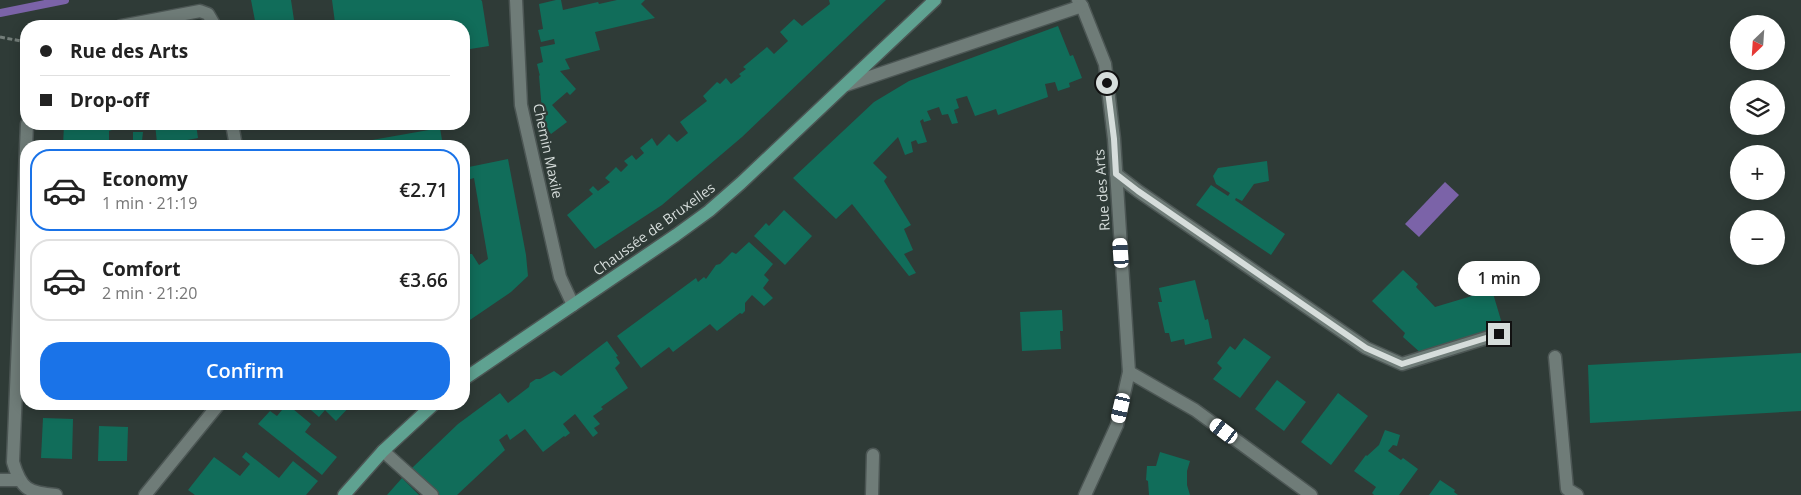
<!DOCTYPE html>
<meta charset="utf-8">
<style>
body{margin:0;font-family:"Open Sans",sans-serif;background:#f6f6f6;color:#222;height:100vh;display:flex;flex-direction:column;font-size:19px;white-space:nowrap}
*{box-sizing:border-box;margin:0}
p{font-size:16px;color:#767676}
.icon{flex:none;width:28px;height:28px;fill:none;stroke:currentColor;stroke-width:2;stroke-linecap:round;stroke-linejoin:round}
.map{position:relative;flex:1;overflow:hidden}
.drawer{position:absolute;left:20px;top:140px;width:450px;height:270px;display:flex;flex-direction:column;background:#fff;border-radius:20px;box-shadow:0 2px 12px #0003}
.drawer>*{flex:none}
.banner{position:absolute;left:20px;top:20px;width:450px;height:110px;border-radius:20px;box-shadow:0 2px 12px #0003;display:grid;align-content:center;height:110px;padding:0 20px;background:#fff}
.needle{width:32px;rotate:205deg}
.fabs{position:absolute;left:1730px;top:15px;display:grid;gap:10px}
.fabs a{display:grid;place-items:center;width:55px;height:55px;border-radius:50%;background:#fff;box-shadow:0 2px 12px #0003;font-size:25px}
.end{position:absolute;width:22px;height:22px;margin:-11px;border:6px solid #d6dddb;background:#111;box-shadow:0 0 0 2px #111}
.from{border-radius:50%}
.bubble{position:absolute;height:35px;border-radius:18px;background:#fff;box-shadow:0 2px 12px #0003;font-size:16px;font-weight:600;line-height:35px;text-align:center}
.car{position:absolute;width:15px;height:30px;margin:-15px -8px;border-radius:6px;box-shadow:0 0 4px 1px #0007;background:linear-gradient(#fff 24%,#345 0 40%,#fff 0 76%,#345 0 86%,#fff 0)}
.banner b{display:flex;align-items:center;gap:18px;height:48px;font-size:19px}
.banner b+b{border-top:1px solid #e0e0e0}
.banner i{width:12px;height:12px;background:#222}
ul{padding:9px 0 0;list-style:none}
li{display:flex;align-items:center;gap:15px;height:82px;margin:0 10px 8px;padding:0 10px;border:2px solid #e0e0e0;border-radius:20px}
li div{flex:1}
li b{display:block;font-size:19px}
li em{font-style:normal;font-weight:600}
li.active{border-color:#1a73e8}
li>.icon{width:45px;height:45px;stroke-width:1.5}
.button{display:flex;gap:10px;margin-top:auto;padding:10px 20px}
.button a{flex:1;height:58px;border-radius:20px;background:#1a73e8;color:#fff;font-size:20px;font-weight:600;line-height:58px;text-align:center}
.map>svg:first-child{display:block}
.water{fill:#7b63a8}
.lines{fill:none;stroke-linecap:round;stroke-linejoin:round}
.stream{stroke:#7b63a8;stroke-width:8}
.building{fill:#116d5a}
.minor-casing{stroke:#4c5654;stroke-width:15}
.major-casing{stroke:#4c5654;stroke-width:15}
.path{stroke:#747e7a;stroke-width:3;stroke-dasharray:5 2.5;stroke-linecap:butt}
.minor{stroke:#6f7c78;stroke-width:12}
.major{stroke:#5fa291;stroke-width:12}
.route{stroke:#d6dddb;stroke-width:6}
.labels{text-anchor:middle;stroke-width:4.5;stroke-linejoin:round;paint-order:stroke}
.street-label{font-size:14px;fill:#d6dddb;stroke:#2f3b37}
</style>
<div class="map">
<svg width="1801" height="495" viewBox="0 0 1801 495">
<rect width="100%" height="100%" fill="#2f3b37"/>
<!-- water -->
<polygon class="water" points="1445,182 1459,195 1419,237 1405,224"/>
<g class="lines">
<!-- stream -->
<polyline class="stream" points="0,13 65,0"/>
</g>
<!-- building -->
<g class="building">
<polygon points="251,0 291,0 294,20 295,20 296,26 256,26"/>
<polygon points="332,0 481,0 482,1 489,46 464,50 464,26 353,26 352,21 335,23"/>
<polygon points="556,0 561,0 563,10 598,2 599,4 617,0 645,0 641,4 655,18 595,32 600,50 565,59 570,69 560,71 576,89 570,95 567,92 552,105 567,122 551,134 543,123 539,75 540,76 537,64 543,62 540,47 555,44 554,39 541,42 538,30 543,29 539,4"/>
<polygon points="829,0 886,0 742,137 662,205 595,249 567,215 593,194 589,190 593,186 598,191 610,182 605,178 616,167 621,172 628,165 624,161 632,155 636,160 644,153 640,148 652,138 657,146 669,134 677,142 688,133 680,122 707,101 703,96 717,82 720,84 726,78 731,84 741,76 739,74 746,69 743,67 767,47 774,54 788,41 780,32 794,19 802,26 830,4"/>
<polygon points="1058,26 1070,56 1073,55 1082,78 1069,83 1070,87 1058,91 1055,82 1045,84 1048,97 998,115 996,109 975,116 967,96 956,99 959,108 954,110 958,123 952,124 948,114 942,115 939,107 927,111 931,120 924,122 923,119 920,121 927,142 918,144 916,140 911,142 913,152 905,155 898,137 873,163 887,177 884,181 911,225 904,229 913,250 904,254 916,273 909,276 852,204 836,219 793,178 874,102 909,81"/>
<polygon points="64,124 112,124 112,130 109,131 109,146 63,146"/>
<polygon points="155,124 196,124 198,138 166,144 166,146 131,146 130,142 133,142 133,132 143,132 142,141 157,143"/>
<polygon points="274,124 297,124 297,125 274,128"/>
<polygon points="440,128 443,146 373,146 372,140"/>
<polygon points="508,159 526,255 528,276 511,292 464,324 464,244 466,244 468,254 472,254 479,265 488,259 474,178 464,181 464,168"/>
<polygon points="1267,161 1269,181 1254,184 1242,201 1236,198 1235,200 1285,234 1271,255 1196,205 1211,185 1228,196 1230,193 1216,184 1213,176 1218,168"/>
<polygon points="784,210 812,236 785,265 754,236 766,223 769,226"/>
<polygon points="749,242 773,264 764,275 769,280 763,288 773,298 764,306 752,295 745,303 745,311 742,314 740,313 717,331 710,324 673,352 669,347 641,368 617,336 696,278 698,282 704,277 706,279 716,265 720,264 732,252 736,254"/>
<polygon points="1403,270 1418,284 1416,287 1435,307 1492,290 1503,327 1424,352 1422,354 1403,337 1405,333 1372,301"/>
<polygon points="1195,280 1205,320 1208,319 1212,338 1185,345 1184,339 1171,342 1169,333 1165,333 1158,302 1162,302 1159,288"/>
<polygon points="1062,310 1063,331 1060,331 1061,349 1022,351 1020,312"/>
<polygon points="1244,338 1271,357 1240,398 1213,379 1222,368 1217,363 1230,346 1235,350"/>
<polygon points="607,341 618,356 616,357 620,363 615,368 628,388 601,407 603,409 593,416 600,424 594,428 598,433 593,437 575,414 563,424 570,433 565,437 564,436 543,452 525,429 510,440 507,434 499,440 505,450 457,495 438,495 412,468 458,424 500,393 508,403 529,387 530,383 536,379 540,379 554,371 561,376"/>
<polygon points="1801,353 1801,411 1590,423 1588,365"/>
<polygon points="1277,380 1306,402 1284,431 1255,409"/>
<polygon points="1338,393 1368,416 1331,465 1301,442"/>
<polygon points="287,404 311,424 305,432 337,457 322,475 258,424 270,411 277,416"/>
<polygon points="304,404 352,404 336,421 325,410 319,417"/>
<polygon points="43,418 73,419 72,459 41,458"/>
<polygon points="99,426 128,427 127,461 98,461"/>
<polygon points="1385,430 1400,435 1397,446 1393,445 1388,451 1401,460 1403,458 1418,469 1399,495 1374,495 1372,493 1376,487 1354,471 1366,455 1367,456 1379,445"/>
<polygon points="246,452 279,478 293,461 318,481 306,495 195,495 188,490 214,457 240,476 250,464 242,457"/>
<polygon points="1160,452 1190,461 1187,471 1187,485 1190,495 1149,495 1148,481 1146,480 1147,466 1156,466"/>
<polygon points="402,478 419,495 387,495"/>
<polygon points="1440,480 1455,490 1454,492 1458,495 1429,495"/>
</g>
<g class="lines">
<!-- minor casing -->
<g class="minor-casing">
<g id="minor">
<polyline points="516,0 521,105 560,277 573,305"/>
<polyline points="1078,0 1082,6 1105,64 1114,139 1129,372 1117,425 1085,495"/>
<polyline points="121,26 200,11 208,14 215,26"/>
<polyline points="846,85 1082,6"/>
<path d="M27,124L13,462C21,489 28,493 56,495"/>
<polyline points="232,124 236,146"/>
<polyline points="1116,174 1138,191 1366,348 1402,364 1499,334"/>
<polyline points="1555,357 1567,489 1577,495"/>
<polyline points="1129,372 1195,410 1311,495"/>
<polyline points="383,451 432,495"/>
<polyline points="0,480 18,480"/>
<polyline points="145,495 219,404"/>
<polyline points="872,495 873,455"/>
</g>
</g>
<!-- major casing -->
<g class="major-casing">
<g id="major">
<polyline points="464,379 676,235 709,211 741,183 935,0"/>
<polyline points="344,495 383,451 434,404"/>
</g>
</g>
<!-- path -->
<polyline class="path" points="0,37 26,42"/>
<!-- minor -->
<use href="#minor" class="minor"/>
<!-- major -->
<use href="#major" class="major"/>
</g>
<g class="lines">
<!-- route -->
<polyline class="route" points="1107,83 1114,139 1116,174 1138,191 1366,348 1402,364 1499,334"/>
</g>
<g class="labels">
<!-- street labels -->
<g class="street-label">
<text transform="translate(548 151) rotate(78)" y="5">Chemin Maxile</text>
<text transform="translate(1102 190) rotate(-94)" y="5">Rue des Arts</text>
<text transform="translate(654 229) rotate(-36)" y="5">Chaussée de Bruxelles</text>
</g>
</g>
</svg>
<div class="fabs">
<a><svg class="needle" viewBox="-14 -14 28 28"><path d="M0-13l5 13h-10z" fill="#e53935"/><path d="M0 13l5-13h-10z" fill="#767676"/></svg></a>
<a><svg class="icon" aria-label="layers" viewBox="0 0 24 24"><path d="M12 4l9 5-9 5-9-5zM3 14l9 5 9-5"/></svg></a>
<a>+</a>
<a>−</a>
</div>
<i class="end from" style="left:1107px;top:83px"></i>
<i class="end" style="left:1499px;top:334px"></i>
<div class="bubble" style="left:1458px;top:261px;width:82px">1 min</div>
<i class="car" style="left:1121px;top:253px;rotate:356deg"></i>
<i class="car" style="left:1121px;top:408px;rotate:193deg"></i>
<i class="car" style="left:1224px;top:431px;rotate:307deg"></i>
<div class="banner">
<b><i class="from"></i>Rue des Arts</b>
<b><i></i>Drop-off</b>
</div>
<section class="drawer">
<ul>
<li class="active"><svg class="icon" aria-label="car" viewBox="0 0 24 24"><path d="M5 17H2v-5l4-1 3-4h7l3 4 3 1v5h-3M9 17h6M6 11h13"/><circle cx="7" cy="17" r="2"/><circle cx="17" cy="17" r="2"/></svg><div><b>Economy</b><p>1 min · 21:19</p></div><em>€2.71</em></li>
<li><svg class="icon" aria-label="car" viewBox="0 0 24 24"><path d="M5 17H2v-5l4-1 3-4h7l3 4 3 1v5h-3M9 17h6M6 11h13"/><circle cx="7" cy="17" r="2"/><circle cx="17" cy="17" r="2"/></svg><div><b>Comfort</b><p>2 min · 21:20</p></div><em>€3.66</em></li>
</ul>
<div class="button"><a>Confirm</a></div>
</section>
</div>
